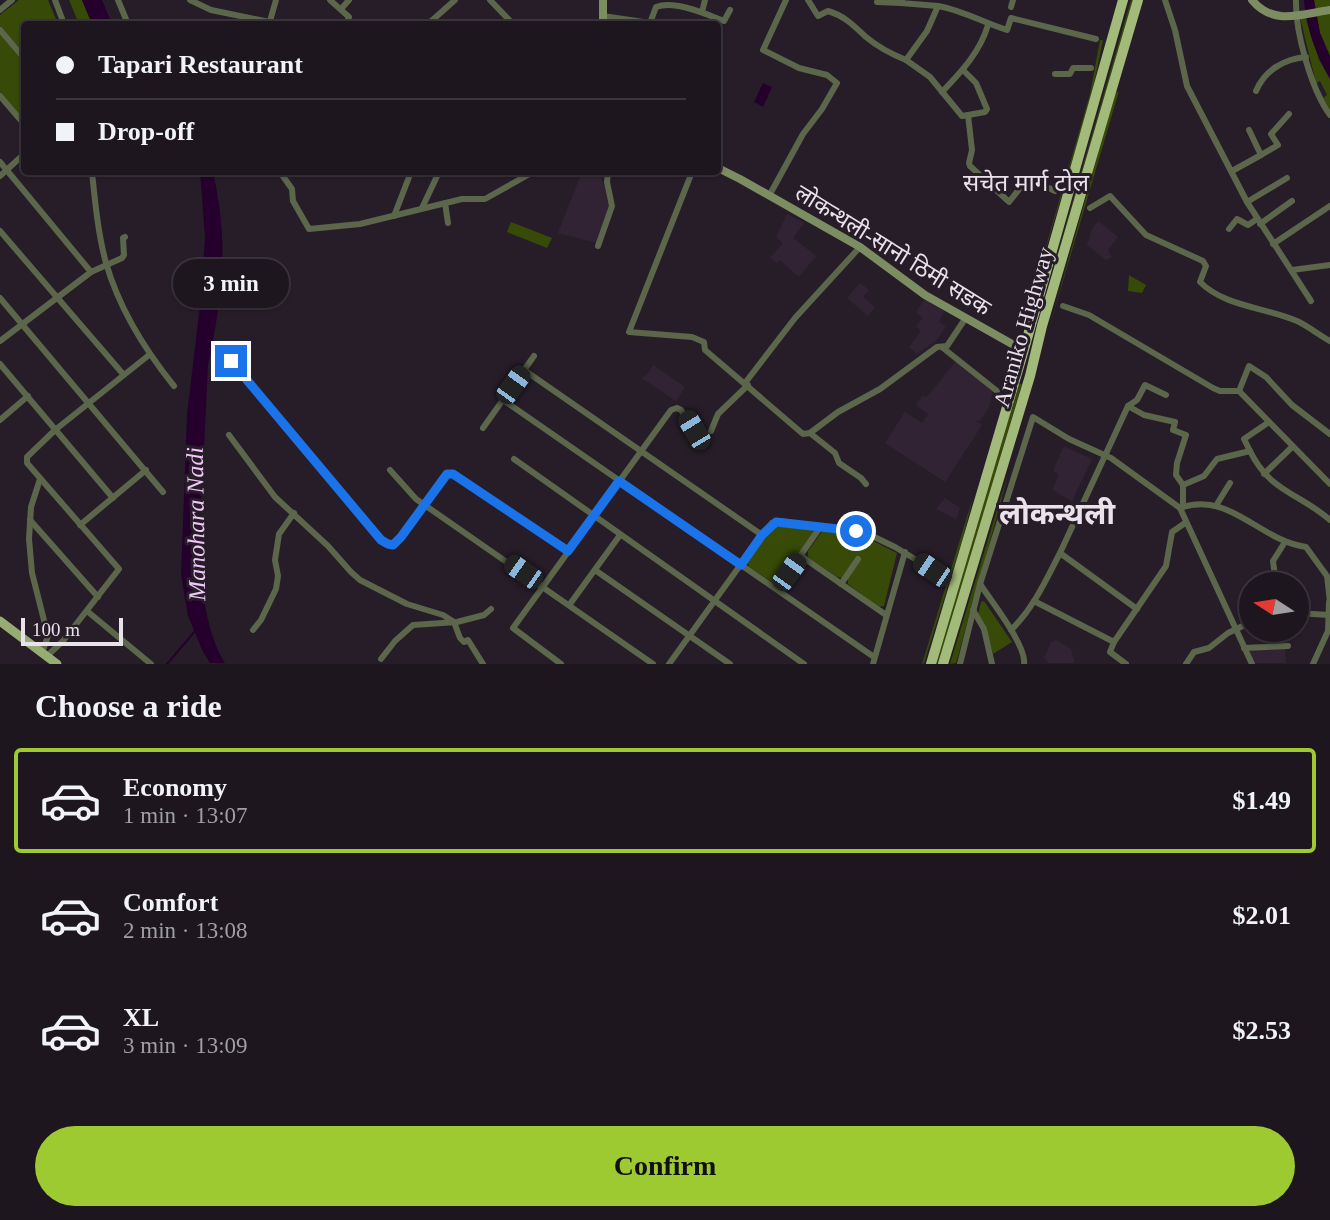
<!DOCTYPE html>
<meta charset="utf-8">
<style>
body{margin:0;font-family:"Times New Roman","Noto Sans Devanagari",serif;background:#251f28;color:#f1f3f6;height:100vh;display:flex;flex-direction:column;font-size:26px;white-space:nowrap}
*{box-sizing:border-box;margin:0}
p{font-size:23px;color:#a09fa4}
.icon{flex:none;width:38px;height:38px;fill:none;stroke:currentColor;stroke-width:2;stroke-linecap:round;stroke-linejoin:round}
.map{position:relative;height:664px;overflow:hidden}
.panel{display:flex;flex-direction:column;background:#1d161f;flex:1}
.panel>*{flex:none}
.top-card{position:absolute;left:21px;top:21px;width:700px;height:154px;border-radius:7px;box-shadow:0 2px 5px #0004,0 0 0 2px #3b353d;display:grid;align-content:center;height:154px;padding:0 35px;background:#1d161f}
.needle{width:46px;rotate:282deg}
.fabs{position:absolute;left:1239px;top:572px;display:grid;gap:14px}
.fabs a{display:grid;place-items:center;width:70px;height:70px;border-radius:50%;background:#1d161f;box-shadow:0 2px 5px #0004,0 0 0 2px #3b353d;font-size:35px}
.scale{position:absolute;left:21px;bottom:18px;width:102px;box-sizing:border-box;padding-left:7px;border:4px solid #e9e2eb;border-top:0;font-size:19px;line-height:24px;white-space:nowrap;color:#e9e2eb;-webkit-text-stroke:5px #271d29;paint-order:stroke}
.end{position:absolute;width:32px;height:32px;margin:-16px;border:9px solid #1a73e8;background:#fff;box-shadow:0 0 0 4px #fff}
.from{border-radius:50%}
.bubble{position:absolute;height:49px;border-radius:24px;background:#1d161f;box-shadow:0 2px 5px #0004,0 0 0 2px #3b353d;font-size:23px;font-weight:800;line-height:49px;text-align:center}
.car{position:absolute;width:21px;height:42px;margin:-21px -10px;border-radius:9px;box-shadow:0 0 5px 2px #0007;background:linear-gradient(#222 24%,#8ab4d8 0 40%,#222 0 76%,#8ab4d8 0 86%,#222 0)}
.top-card b{display:flex;align-items:center;gap:24px;height:66px;font-size:26px}
.top-card b+b{border-top:2px solid #3b353d}
.top-card i{width:18px;height:18px;background:#f1f3f6}
ul{padding:0;list-style:none}
li{display:flex;align-items:center;gap:21px;height:105px;margin:0 14px 10px;padding:0 21px;border:4px solid transparent;border-radius:7px}
li div{flex:1}
li b{display:block;font-size:26px}
li em{font-style:normal;font-weight:800}
li.on{border-color:#9dca31}
li>.icon{width:63px;height:63px;stroke-width:1.5}
h2{padding:0 35px;font-size:32px;line-height:84px}
.button{display:flex;gap:14px;margin-top:auto;padding:14px 35px}
.button a{flex:1;height:80px;border-radius:42px;background:#9dca31;color:#111;font-size:28px;font-weight:800;line-height:80px;text-align:center}
.map>svg:first-child{display:block}
.built{fill:#322334}
.green{fill:#374a07}
.water{fill:#25002d}
.lines{fill:none;stroke-linecap:round;stroke-linejoin:round}
.stream{stroke:#25002d;stroke-width:2}
.minor{stroke:#5b664b;stroke-width:6}
.secondary{stroke:#7c8d61;stroke-width:8}
.primary{stroke:#96ac72;stroke-width:9}
.trunk{stroke:#a2ba7a;stroke-width:10}
.route{stroke:#1a73e8;stroke-width:9}
.labels{text-anchor:middle;stroke-width:6;stroke-linejoin:round;paint-order:stroke}
.street-label{font-size:23px;fill:#e9e2eb;stroke:#271d29}
.neighbourhood-label{font-size:24px;fill:#e9e2eb;stroke:#271d29}
.water-label{font-size:24px;font-style:italic;fill:#f0c8f8;stroke:#271d29}
.district-label{font-size:30px;font-weight:bold;fill:#e9e2eb;stroke:#271d29}
</style>
<div class="map">
<svg width="1330" height="664" viewBox="0 0 1330 664">
<rect width="100%" height="100%" fill="#271d29"/>
<!-- built -->
<g class="built">
<polygon points="582,172 601,172 602,180 611,201 597,243 558,233"/>
<polygon points="787,214 804,223 793,238 816,256 799,277 780,260 777,263 770,258 783,243 776,237"/>
<polygon points="1098,221 1118,237 1108,250 1112,257 1106,260 1087,245 1092,229"/>
<polygon points="860,283 869,290 863,297 875,307 868,316 847,298"/>
<polygon points="925,299 944,311 939,322 946,326 937,340 917,354 909,347 921,331 916,326 923,318 916,312"/>
<polygon points="956,361 993,391 989,407 980,421 976,421 982,425 945,482 885,443 905,412 922,423 928,414 916,405 923,395 926,397 933,390"/>
<polygon points="653,365 685,387 676,401 642,378 648,374"/>
<polygon points="1064,446 1092,459 1072,501 1052,490 1059,475 1053,471"/>
<polygon points="945,498 960,508 956,519 936,509"/>
<polygon points="1056,640 1071,649 1075,663 1049,663 1044,658 1051,642"/>
<polygon points="1285,648 1286,663 1253,663 1248,649"/>
</g>
<!-- green -->
<g class="green">
<polygon points="19,0 48,0 58,24 24,24 24,53 0,26 0,15"/>
<polygon points="69,0 82,0 92,24 79,24"/>
<polygon points="1131,0 1133,0 1049,283"/>
<polygon points="1314,0 1330,0 1330,56 1320,33"/>
<polygon points="1300,17 1306,17 1319,60 1330,79 1330,109 1323,98 1327,95 1320,81 1316,83"/>
<polygon points="0,34 24,63 24,122 0,92"/>
<polygon points="1100,40 1103,40 1092,94 1027,312 1090,94"/>
<polygon points="1119,91 1049,329 1107,122 1116,93"/>
<polygon points="511,222 552,238 547,248 507,232"/>
<polygon points="1129,275 1146,285 1142,293 1128,291"/>
<polygon points="1019,384 1022,384 939,663 936,664"/>
<path d="M1008,474C993,535 974,593 959,653L956,663L950,664Z"/>
<polygon points="973,497 963,538 924,663 922,664"/>
<polygon points="779,524 812,529 814,533 778,584 775,584 749,567 747,562 773,526"/>
<polygon points="823,530 859,534 897,553 884,606 878,607 848,584 848,579 837,577 808,557 808,551"/>
<polygon points="984,601 1012,642 993,654 986,628 978,615 981,602"/>
</g>
<!-- water -->
<g class="water">
<polygon points="82,0 102,0 112,24 92,24"/>
<path d="M1304,0H1314L1320,33L1330,56V79C1316,54 1306,29 1304,0Z"/>
<polygon points="763,83 772,87 763,107 754,102"/>
<path d="M200,172H213C229,243 223,294 208,365L199,553C201,587 207,635 225,663H210L203,652L188,616L181,575L187,415L200,305L205,237Z"/>
</g>
<g class="lines">
<!-- stream -->
<polyline class="stream" points="167,664 196,630"/>
<!-- minor -->
<g class="minor">
<polyline points="55,0 64,24"/>
<polyline points="118,0 128,24"/>
<polyline points="190,0 211,10 279,24"/>
<polyline points="330,0 349,17 346,24"/>
<polyline points="490,0 513,24"/>
<path d="M808,0L818,16L828,11C845,16 854,26 866,37C878,47 891,54 906,60"/>
<polyline points="902,0 901,3 938,6"/>
<polyline points="1165,0 1175,30 1187,86 1247,202 1311,301"/>
<path d="M1296,0C1295,31 1311,89 1330,115"/>
<polyline points="877,2 901,3"/>
<polyline points="1011,7 1013,0"/>
<polyline points="341,9 349,0"/>
<polyline points="0,10 12,0"/>
<polyline points="702,12 705,0"/>
<path d="M603,16L650,23L656,7C675,0 706,14 724,21L730,10"/>
<polyline points="270,21 276,0"/>
<polyline points="428,24 455,0"/>
<polyline points="0,30 24,58"/>
<polyline points="963,70 976,83 987,109 985,112 968,115"/>
<polyline points="1055,74 1070,74 1073,68 1091,68"/>
<path d="M1256,91C1265,70 1284,59 1306,57"/>
<path d="M942,92C962,71 980,52 988,25"/>
<polyline points="0,96 24,124"/>
<polyline points="1261,155 1278,145 1271,134 1289,114"/>
<polyline points="0,162 91,272"/>
<polyline points="1232,171 1261,155 1249,130"/>
<path d="M92,172C95,201 98,234 106,263C119,308 145,350 174,386"/>
<polyline points="280,172 292,189 293,201 309,229 360,224 462,199 485,199 533,172"/>
<polyline points="692,172 629,332 692,337 704,342 705,350 803,434 810,433 835,453 839,463 861,478 866,484"/>
<polyline points="0,176 24,154"/>
<path d="M1055,191L1028,178L1009,202L1007,200L970,166L969,163L972,150L968,115L962,116L930,77L906,60L927,31L938,6C962,10 984,23 1007,30L1011,18L1096,39"/>
<polyline points="769,196 803,134 822,109 837,83 827,75 799,68 763,50 786,0"/>
<polyline points="1247,202 1287,178"/>
<polyline points="445,203 448,223"/>
<polyline points="422,208 439,172"/>
<path d="M1090,208L1110,196L1146,235L1203,261L1206,266L1200,282C1225,307 1265,307 1297,321C1308,326 1319,335 1330,341"/>
<polyline points="394,216 411,172"/>
<polyline points="1260,224 1292,201"/>
<polyline points="1229,229 1237,219 1248,225 1257,219"/>
<polyline points="0,231 123,374"/>
<polyline points="1273,244 1330,206"/>
<polyline points="598,246 612,206 607,182 608,172"/>
<polyline points="1292,270 1330,265"/>
<polyline points="0,298 163,492"/>
<polyline points="1063,306 1089,315 1213,388 1220,391 1239,391 1330,484"/>
<polyline points="0,341 91,272 122,258 124,255 123,238 125,237"/>
<polyline points="943,348 997,391"/>
<polyline points="220,349 381,540 388,544 393,545 401,537 447,474 453,473 568,551"/>
<polyline points="0,364 113,498"/>
<polyline points="524,370 762,535 669,664"/>
<polyline points="745,383 795,318 860,247"/>
<polyline points="1239,391 1249,366 1266,377 1292,405 1330,434"/>
<polyline points="503,400 874,657"/>
<polyline points="1128,406 1144,415 1175,422 1173,430 1186,435 1177,463 1176,475 1183,485 1183,506"/>
<polyline points="0,420 28,396"/>
<polyline points="483,428 534,356"/>
<polyline points="711,431 718,414 748,385"/>
<polyline points="810,433 838,412 880,389 937,347 947,346 965,319"/>
<polyline points="229,435 275,497 328,546 351,572 360,580 407,604 443,615 454,622 460,638 464,642 468,640 483,664"/>
<polyline points="1250,451 1244,439 1269,422"/>
<polyline points="514,459 804,664"/>
<polyline points="390,470 416,499 653,664"/>
<polyline points="1264,474 1292,447"/>
<polyline points="40,479 31,507 29,539 32,573 48,636 42,653"/>
<path d="M1183,485L1204,476L1217,459L1250,451C1270,492 1299,493 1330,520"/>
<polyline points="1217,504 1230,483"/>
<polyline points="1180,508 1252,664"/>
<polyline points="30,520 98,597"/>
<polyline points="80,525 146,470"/>
<polyline points="762,535 772,523 779,521 866,533 895,547 943,576"/>
<polyline points="801,556 886,615"/>
<polyline points="595,570 730,664"/>
<polyline points="841,584 858,559"/>
<path d="M980,584C991,601 1027,646 1024,664"/>
<polyline points="1276,584 1273,561 1285,542"/>
<polyline points="777,589 821,526"/>
<polyline points="1034,601 1114,642 1110,652 1126,664"/>
<polyline points="570,604 620,535"/>
<polyline points="1137,609 1060,553 1128,406 1137,400 1145,385 1166,395"/>
<polyline points="973,610 984,629 992,664"/>
<polyline points="87,611 151,664"/>
<polyline points="1297,613 1329,615"/>
<polyline points="253,630 261,620 276,589 278,576 275,560 279,534 294,513"/>
<path d="M1011,630C1033,609 1046,580 1060,553"/>
<polyline points="1114,642 1166,566 1172,532 1185,523"/>
<polyline points="1244,648 1288,646"/>
<polyline points="47,656 63,641 119,569 27,463 27,457 55,430 149,355"/>
<polyline points="381,659 395,641 413,625 457,622 484,615 491,609"/>
<polyline points="561,664 513,628 671,410 677,408 681,410 703,446"/>
<polyline points="873,664 905,552"/>
<path d="M960,664L980,584L1033,417L1069,439L1111,458L1180,508C1229,490 1260,541 1306,547L1327,576L1330,602"/>
<polyline points="1186,664 1194,652 1209,648 1228,633 1251,622"/>
<polyline points="1313,664 1328,631 1329,602"/>
</g>
<!-- secondary -->
<g class="secondary">
<path d="M1252,0C1273,26 1301,14 1330,10"/>
<polyline points="603,24 603,0"/>
<polyline points="718,168 740,179 860,247 925,295 1012,344"/>
</g>
<!-- primary -->
<polyline class="primary" points="0,621 57,664"/>
<!-- trunk -->
<g class="trunk">
<polyline points="931,664 1023,353 1123,0"/>
<polyline points="943,664 1030,376 1042,326 1138,0"/>
</g>
</g>
<g class="lines">
<!-- route -->
<polyline class="route" points="231,361 381,540 388,544 393,545 401,537 447,474 453,474 568,551 619,481 741,565 762,535 776,522 856,531"/>
</g>
<g class="labels">
<!-- street labels -->
<g class="street-label">
<text transform="translate(893 250) rotate(32)" y="8">लोकन्थली-सानो ठिमी सडक</text>
<text transform="translate(1023 327) rotate(-74)" y="8">Araniko Highway</text>
</g>
<!-- neighbourhood labels -->
<g class="neighbourhood-label">
<text x="1026" y="191">सचेत मार्ग टोल</text>
</g>
<!-- water labels -->
<g class="water-label">
<text transform="translate(196 524) rotate(-91)" y="8">Manohara Nadi</text>
</g>
<!-- district labels -->
<g class="district-label">
<text x="1057" y="524">लोकन्थली</text>
</g>
</g>
</svg>
<div class="fabs">
<a><svg class="needle" viewBox="-14 -14 28 28"><path d="M0-13l5 13h-10z" fill="#e53935"/><path d="M0 13l5-13h-10z" fill="#a09fa4"/></svg></a>
</div>
<div class="scale">100 m</div>
<i class="end from" style="left:856px;top:531px"></i>
<i class="end" style="left:231px;top:361px"></i>
<div class="bubble" style="left:173px;top:259px;width:116px">3 min</div>
<i class="car" style="left:513px;top:385px;rotate:36deg"></i>
<i class="car" style="left:694px;top:430px;rotate:329deg"></i>
<i class="car" style="left:932px;top:570px;rotate:304deg"></i>
<i class="car" style="left:523px;top:572px;rotate:305deg"></i>
<i class="car" style="left:789px;top:572px;rotate:36deg"></i>
<div class="top-card">
<b><i class="from"></i>Tapari Restaurant</b>
<b><i></i>Drop-off</b>
</div>
</div>
<section class="panel">
<h2>Choose a ride</h2>
<ul>
<li class="on"><svg class="icon" aria-label="car" viewBox="0 0 24 24"><path d="M5 17H2v-5l4-1 3-4h7l3 4 3 1v5h-3M9 17h6M6 11h13"/><circle cx="7" cy="17" r="2"/><circle cx="17" cy="17" r="2"/></svg><div><b>Economy</b><p>1 min · 13:07</p></div><em>$1.49</em></li>
<li><svg class="icon" aria-label="car" viewBox="0 0 24 24"><path d="M5 17H2v-5l4-1 3-4h7l3 4 3 1v5h-3M9 17h6M6 11h13"/><circle cx="7" cy="17" r="2"/><circle cx="17" cy="17" r="2"/></svg><div><b>Comfort</b><p>2 min · 13:08</p></div><em>$2.01</em></li>
<li><svg class="icon" aria-label="car" viewBox="0 0 24 24"><path d="M5 17H2v-5l4-1 3-4h7l3 4 3 1v5h-3M9 17h6M6 11h13"/><circle cx="7" cy="17" r="2"/><circle cx="17" cy="17" r="2"/></svg><div><b>XL</b><p>3 min · 13:09</p></div><em>$2.53</em></li>
</ul>
<div class="button"><a>Confirm</a></div>
</section>
